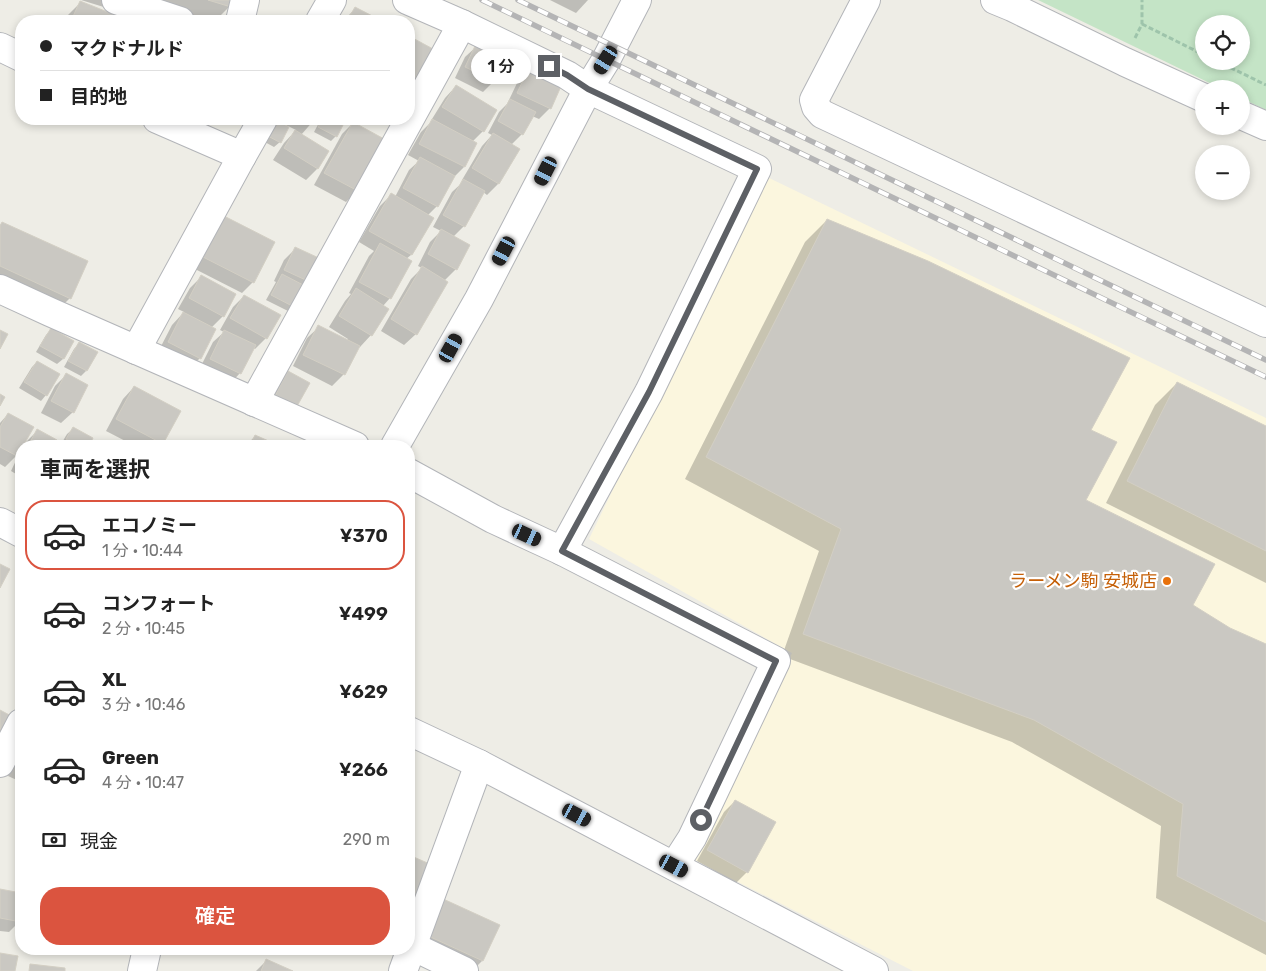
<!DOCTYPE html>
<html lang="ja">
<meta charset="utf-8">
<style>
body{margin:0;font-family:Rubik,"Noto Sans JP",sans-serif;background:#f2f2f2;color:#222;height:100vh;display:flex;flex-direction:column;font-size:19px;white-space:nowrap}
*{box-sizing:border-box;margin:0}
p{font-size:16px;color:#767676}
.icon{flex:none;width:28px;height:28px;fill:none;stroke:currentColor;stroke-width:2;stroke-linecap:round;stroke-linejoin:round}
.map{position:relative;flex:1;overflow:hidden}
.panel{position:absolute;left:15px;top:440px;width:400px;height:515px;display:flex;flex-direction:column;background:#fff;border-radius:20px;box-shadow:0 2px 8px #0003}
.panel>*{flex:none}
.guide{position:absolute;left:15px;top:15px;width:400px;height:110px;border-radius:20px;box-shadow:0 2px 8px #0003;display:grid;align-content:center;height:110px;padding:0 25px;background:#fff}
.fabs{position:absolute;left:1195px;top:15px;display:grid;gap:10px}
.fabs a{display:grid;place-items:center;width:55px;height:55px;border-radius:50%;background:#fff;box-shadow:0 2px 8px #0003;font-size:25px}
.end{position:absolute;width:22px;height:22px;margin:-11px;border:6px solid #5d6065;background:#fff;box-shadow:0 0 0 2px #fff}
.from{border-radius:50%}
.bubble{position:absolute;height:35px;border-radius:18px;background:#fff;box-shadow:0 2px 8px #0003;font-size:16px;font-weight:600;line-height:35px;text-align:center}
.car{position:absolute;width:15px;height:30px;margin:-15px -8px;border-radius:6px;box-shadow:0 0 4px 1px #0007;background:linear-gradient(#222 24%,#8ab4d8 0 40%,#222 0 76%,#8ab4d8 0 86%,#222 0)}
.guide b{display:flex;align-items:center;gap:18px;height:48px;font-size:19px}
.guide b+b{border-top:1px solid #e0e0e0}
.guide i{width:12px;height:12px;background:#222}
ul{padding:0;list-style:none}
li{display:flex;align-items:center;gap:15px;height:70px;margin:0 10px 8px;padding:0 15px;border:2px solid transparent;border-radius:20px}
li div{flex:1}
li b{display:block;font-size:19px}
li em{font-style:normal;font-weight:600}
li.on{border-color:#db543f}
li>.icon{width:45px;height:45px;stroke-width:1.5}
h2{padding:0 25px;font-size:22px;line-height:60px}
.pay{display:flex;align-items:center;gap:12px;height:55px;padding:0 25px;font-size:19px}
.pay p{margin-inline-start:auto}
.action{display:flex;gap:10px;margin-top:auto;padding:10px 25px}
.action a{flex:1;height:58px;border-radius:20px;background:#db543f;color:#fff;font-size:20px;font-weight:600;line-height:58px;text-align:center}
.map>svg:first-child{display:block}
.commercial{fill:#fbf6de}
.green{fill:#c4e4c6;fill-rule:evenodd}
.shadow{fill:#0003}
.building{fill:#cac8c2;stroke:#d3cfc4}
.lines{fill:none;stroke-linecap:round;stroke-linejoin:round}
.minor-casing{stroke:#b3b5b9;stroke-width:30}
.path{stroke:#9ec4ab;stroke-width:3;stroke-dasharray:5 2.5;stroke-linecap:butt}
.minor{stroke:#fff;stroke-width:28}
.rail-casing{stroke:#b4b4b5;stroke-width:5.5}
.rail{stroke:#fff;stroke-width:4;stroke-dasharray:11;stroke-linecap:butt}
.route{stroke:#5d6065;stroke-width:6}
.food-dot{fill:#e8710a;stroke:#fff;stroke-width:2}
.labels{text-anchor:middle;stroke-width:4.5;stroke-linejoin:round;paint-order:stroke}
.food-label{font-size:18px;fill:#c56008;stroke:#fff;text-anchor:end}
</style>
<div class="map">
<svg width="1266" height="971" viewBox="0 0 1266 971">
<rect width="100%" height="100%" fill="#eeede6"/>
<!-- commercial -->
<polygon class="commercial" points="765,176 1266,418 1266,971 913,971 695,860 792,653 589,539"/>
<!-- green -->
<path class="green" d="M1038,0H1266V110L1241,98V89H1222ZM1204,24H1241V61H1204Z"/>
<!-- shadow -->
<g class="shadow">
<polygon points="81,0 232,0 230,6 215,21 149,21"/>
<polygon points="550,0 588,0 576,13"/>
<polygon points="80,3 127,21 62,21"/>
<polygon points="355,9 379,21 343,21"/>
<polygon points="409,37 432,49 413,84 409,89"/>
<polygon points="477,46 494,81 483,92 455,78 465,57"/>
<polygon points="529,69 550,108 539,119 532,116 522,134 511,145 498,184 487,195 483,192 464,226 453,237 456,269 444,281 416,334 404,345 381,331 411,279 422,268 418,266 430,242 441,231 433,227 452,192 464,181 462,180 482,146 492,135 488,133 499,112 507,104 518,81"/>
<polygon points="456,86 483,131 472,142 476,144 464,167 453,178 437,206 427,216 432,218 411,255 406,259 390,298 383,306 371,335 360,347 358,346 343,375 332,386 293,366 307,338 319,327 347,341 348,339 329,327 345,301 351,294 349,293 369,256 374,251 359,242 380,206 391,195 395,197 409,170 419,161 408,155 421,132 433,120 432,119 445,98"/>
<polygon points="155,119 215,119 199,135"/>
<polygon points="277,119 315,119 301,135 327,151 317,169 306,180 273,160 284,143 296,130 288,126 280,142 274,147 261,140 286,127 287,125"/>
<polygon points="321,119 342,119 344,120 336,136 331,141 314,132"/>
<polygon points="353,123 357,191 346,202 314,185 342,134"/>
<polygon points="224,218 253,282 242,293 193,268"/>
<polygon points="827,220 1089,431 1084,500 1191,605 1230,629 1266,645 1266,955 1156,898 1161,826 1012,742 782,656 819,551 685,479 805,242"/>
<polygon points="2,223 70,298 53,315 0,291 0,225"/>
<polygon points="295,249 319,260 290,312 266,300 276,282 274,281 284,260"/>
<polygon points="201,277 223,316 211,328 200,358 189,369 157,354 172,325 184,312 178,309 190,288"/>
<polygon points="244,296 266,338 255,349 253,348 240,373 229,385 199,370 213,342 224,332 220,330 233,307"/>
<polygon points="51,330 72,342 63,359 57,364 36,352 46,335"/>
<polygon points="79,344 86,371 81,376 64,367 74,349"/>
<polygon points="37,362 46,395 41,401 19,388 32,367"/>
<polygon points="289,373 290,412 270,401 283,378"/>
<polygon points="66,375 73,412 61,423 41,413 55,386"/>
<polygon points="1177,383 1266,427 1266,583 1106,503 1155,405"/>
<polygon points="134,387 162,443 159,446 135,446 106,431 123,399"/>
<polygon points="8,414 23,445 37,431 55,440 52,446 21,446 21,477 11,471 20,452 5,467 0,464 0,423"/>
<polygon points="73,429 91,439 87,446 60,446 67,434"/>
<polygon points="255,436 277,446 246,446"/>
<polygon points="21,748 21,782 8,776"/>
<polygon points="735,801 747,872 736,883 697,861 724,812"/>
<polygon points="409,856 437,869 409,925"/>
<polygon points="0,890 21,894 20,921 9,932 0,931"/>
<polygon points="441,899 499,926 482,961 472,971 413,945"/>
<polygon points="102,949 114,949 112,951"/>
<polygon points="266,961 290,971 256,971"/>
</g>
<!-- building -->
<g class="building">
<polygon points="208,0 233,0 231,7"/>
<polygon points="80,1 130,21 71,21"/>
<polygon points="355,7 382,21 347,21"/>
<polygon points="409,36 433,49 414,85 409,82"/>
<polygon points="476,44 507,59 495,81 465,67"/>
<polygon points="529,68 562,84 551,109 517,93"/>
<polygon points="456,85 497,110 484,132 442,107"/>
<polygon points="510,99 536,112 523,135 498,121"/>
<polygon points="274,119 289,127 281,143 266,135"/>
<polygon points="306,119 317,119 314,124"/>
<polygon points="323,119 346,119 337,137 318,127"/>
<polygon points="432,119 477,143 465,167 419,144"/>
<polygon points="353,122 386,140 358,191 324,173"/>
<polygon points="295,130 329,151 318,169 284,148"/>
<polygon points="493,133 520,149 499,184 472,168"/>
<polygon points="420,157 455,176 438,207 403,188"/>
<polygon points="463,179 485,191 465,227 443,215"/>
<polygon points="391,193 434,218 412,255 369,231"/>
<polygon points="224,216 275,242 254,283 203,257"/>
<polygon points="827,219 928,261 1130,358 1091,430 1117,442 1086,500 1215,564 1193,605 1230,628 1266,644 1266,922 1177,876 1183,804 1034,720 803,634 841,529 706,457"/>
<polygon points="2,222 88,261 71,299 0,266 0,226"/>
<polygon points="441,229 470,245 457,270 428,254"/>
<polygon points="380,243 412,261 391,299 359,282"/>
<polygon points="295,247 321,259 310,282 284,270"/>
<polygon points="422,266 448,282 417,335 391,319"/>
<polygon points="282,274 307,287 296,308 271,295"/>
<polygon points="201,275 236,294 224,317 189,298"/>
<polygon points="356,288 389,309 372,336 339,316"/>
<polygon points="244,295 281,315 267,339 230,318"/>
<polygon points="183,312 216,329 201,359 168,342"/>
<polygon points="318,325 360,346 345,375 303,355"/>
<polygon points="51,328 74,341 64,359 40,346"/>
<polygon points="0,330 8,334 0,349"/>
<polygon points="224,330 256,345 241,374 210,359"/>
<polygon points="79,342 98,352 87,371 68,361"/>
<polygon points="37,361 60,374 47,396 24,382"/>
<polygon points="288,371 310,383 296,408 275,396"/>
<polygon points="66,373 88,385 74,413 51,401"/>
<polygon points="1177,382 1266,426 1266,551 1127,481"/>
<polygon points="134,386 181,411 163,444 116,419"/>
<polygon points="0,394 5,397 0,406"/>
<polygon points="8,413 34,427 23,446 21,446 21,449 17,456 0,447 0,427"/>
<polygon points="73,427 93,438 89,446 78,446 66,439"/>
<polygon points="37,429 57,440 53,446 28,446"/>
<polygon points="255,435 280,446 250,446"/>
<polygon points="0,564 10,569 0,588"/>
<polygon points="0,710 17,719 0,753"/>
<polygon points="735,800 776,822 748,873 707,850"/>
<polygon points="409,855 439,868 409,917"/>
<polygon points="0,889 21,893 21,922 0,918"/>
<polygon points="441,898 500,925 483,961 424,934"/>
<polygon points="0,953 18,956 15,971 0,971"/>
<polygon points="266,959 293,971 261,971"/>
<polygon points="30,964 65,968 65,971 29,971"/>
</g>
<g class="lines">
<!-- minor casing -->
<g class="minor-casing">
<g id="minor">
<polyline points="116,0 180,21"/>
<polyline points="407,0 462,24 567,75 588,89 757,169 649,392 562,551"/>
<polyline points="866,0 814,100 816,107 822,114 1266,323"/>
<polyline points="995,0 1012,7 1125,62 1204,98"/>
<polyline points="240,21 245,0"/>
<polyline points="320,21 332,0"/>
<polyline points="0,47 21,57"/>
<polyline points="1241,115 1266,126"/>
<polyline points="157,119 242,156"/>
<polyline points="0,289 50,312 355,446"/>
<polyline points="136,350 242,156 263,119"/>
<polyline points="254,402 462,24"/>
<polyline points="395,446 479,299 588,89 606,60 637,0"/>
<polyline points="409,473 493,519 562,551 776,661 692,838 674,866"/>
<polyline points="0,522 21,533"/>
<polyline points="409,731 479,764 874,971"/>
<polyline points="0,763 21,723"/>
<polyline points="412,946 464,971"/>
<polyline points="142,971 147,949"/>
<polyline points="403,971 479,764"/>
</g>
</g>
<!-- path -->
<g class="path">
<polyline points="1142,24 1204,55"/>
<polyline points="1135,38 1142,24 1142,0"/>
<polyline points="1217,61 1266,85"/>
</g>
<!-- minor -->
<use href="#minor" class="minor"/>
<!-- rail casing -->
<g class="rail-casing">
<g id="rail">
<polyline points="482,0 1266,377"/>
<polyline points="518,0 1266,360"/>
</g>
</g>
<!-- rail -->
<use href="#rail" class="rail"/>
</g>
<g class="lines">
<!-- route -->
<polyline class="route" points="549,66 567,75 588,89 757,169 649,392 562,551 776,661 701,820"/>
</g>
<!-- markers -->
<circle class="food-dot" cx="1167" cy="581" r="5"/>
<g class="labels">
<!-- food labels -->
<g class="food-label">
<text x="1157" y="587">ラーメン駒 安城店</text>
</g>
</g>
</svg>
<div class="fabs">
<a><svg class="icon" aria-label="locate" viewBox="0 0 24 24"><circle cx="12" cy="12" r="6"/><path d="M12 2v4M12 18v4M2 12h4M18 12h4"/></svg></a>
<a>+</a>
<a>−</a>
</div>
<i class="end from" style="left:701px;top:820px"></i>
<i class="end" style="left:549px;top:66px"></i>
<div class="bubble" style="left:471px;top:49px;width:60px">1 分</div>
<i class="car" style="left:606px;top:60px;rotate:212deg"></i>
<i class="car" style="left:546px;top:171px;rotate:207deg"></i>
<i class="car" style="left:504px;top:251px;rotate:208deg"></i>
<i class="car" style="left:451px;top:348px;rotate:29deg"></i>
<i class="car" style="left:527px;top:535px;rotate:115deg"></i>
<i class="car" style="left:577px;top:815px;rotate:118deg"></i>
<i class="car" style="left:674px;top:866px;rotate:118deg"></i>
<div class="guide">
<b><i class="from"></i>マクドナルド</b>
<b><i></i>目的地</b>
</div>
<section class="panel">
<h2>車両を選択</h2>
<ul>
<li class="on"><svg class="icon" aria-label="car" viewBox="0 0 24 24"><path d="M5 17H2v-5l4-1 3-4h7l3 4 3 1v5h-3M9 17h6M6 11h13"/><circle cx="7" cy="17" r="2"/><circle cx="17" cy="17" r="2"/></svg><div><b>エコノミー</b><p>1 分 · 10:44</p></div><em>¥370</em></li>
<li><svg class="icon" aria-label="car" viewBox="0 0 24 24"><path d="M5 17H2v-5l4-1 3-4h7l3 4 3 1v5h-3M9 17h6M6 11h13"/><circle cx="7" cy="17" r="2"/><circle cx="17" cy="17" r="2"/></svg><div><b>コンフォート</b><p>2 分 · 10:45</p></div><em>¥499</em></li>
<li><svg class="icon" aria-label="car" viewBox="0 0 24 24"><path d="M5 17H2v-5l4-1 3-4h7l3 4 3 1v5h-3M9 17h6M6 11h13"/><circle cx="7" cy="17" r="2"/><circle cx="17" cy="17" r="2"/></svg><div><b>XL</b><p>3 分 · 10:46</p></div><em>¥629</em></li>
<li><svg class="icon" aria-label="car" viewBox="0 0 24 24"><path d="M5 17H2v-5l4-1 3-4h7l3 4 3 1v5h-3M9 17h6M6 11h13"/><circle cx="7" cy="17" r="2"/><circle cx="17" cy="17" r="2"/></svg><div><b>Green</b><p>4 分 · 10:47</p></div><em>¥266</em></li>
</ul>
<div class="pay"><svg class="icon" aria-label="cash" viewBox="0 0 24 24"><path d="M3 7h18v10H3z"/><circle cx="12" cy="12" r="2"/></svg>現金<p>290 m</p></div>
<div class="action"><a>確定</a></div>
</section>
</div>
